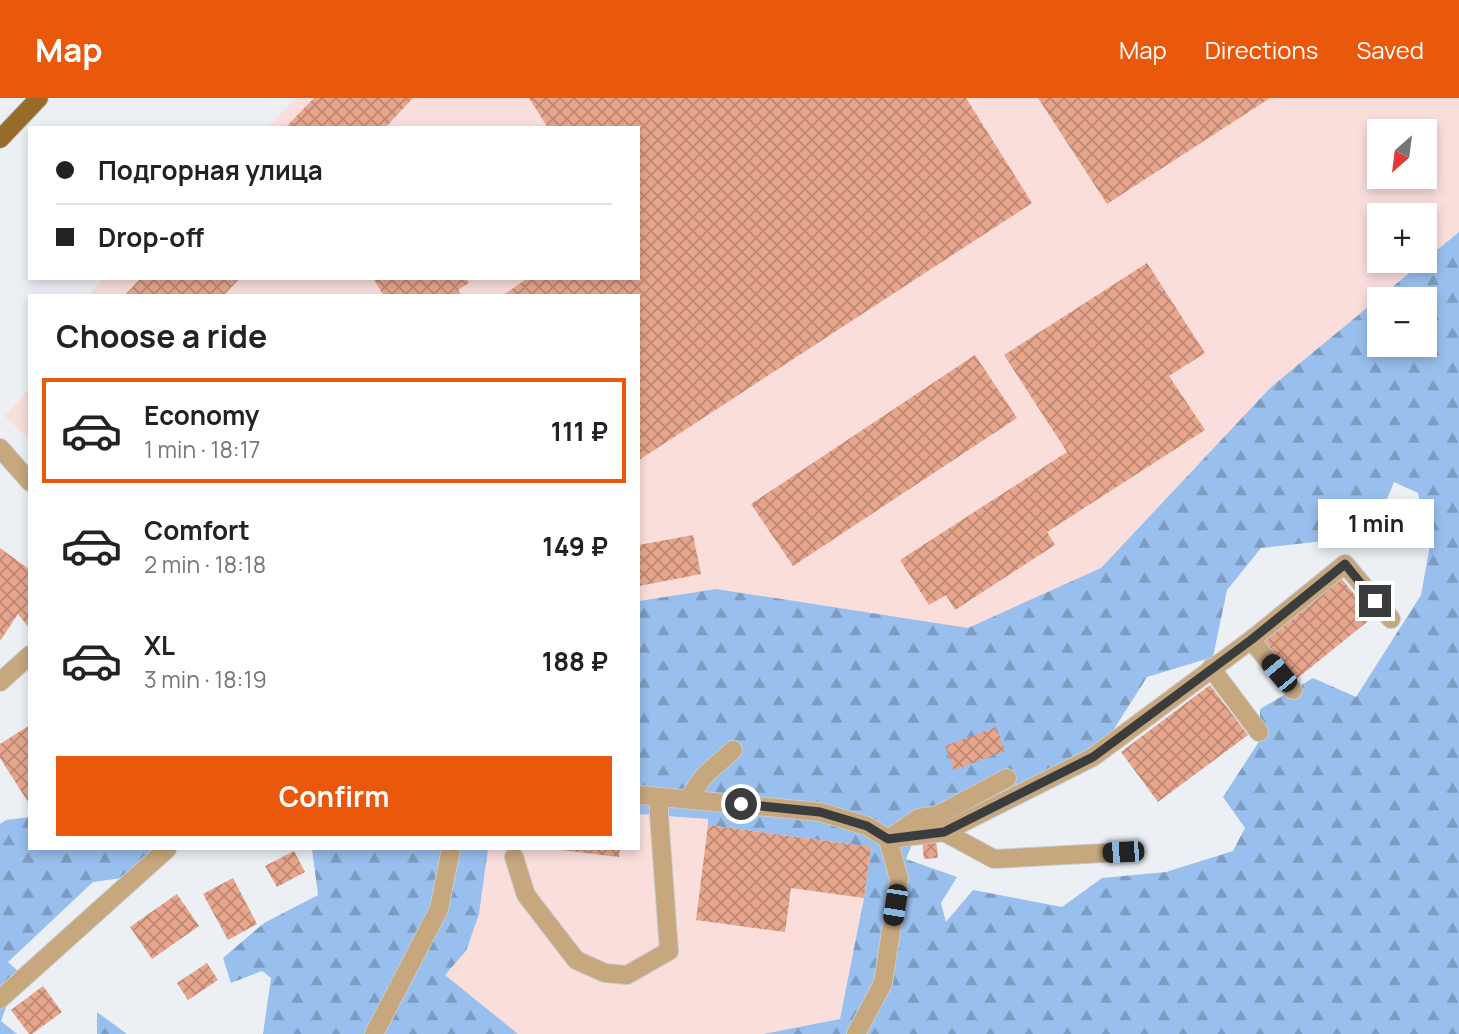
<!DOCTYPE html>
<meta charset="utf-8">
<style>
body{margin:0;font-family:Manrope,sans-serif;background:#f6f6f6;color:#222;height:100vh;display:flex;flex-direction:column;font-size:26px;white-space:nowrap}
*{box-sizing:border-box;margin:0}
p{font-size:23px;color:#767676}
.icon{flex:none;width:38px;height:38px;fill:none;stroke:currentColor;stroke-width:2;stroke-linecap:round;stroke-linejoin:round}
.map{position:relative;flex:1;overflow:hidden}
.panel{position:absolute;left:28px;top:196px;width:612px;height:556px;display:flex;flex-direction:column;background:#fff;border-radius:0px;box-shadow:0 4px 10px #0003}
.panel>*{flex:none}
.guide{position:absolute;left:28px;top:28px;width:612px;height:154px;border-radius:0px;box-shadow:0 4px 10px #0003;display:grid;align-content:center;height:154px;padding:0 28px;background:#fff}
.needle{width:46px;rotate:208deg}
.fabs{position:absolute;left:1367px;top:21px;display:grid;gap:14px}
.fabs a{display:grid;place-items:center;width:70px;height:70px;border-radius:0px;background:#fff;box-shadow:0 4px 10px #0003;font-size:35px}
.end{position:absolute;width:32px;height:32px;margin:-16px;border:9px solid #3a3c3e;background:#fff;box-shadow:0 0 0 4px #fff}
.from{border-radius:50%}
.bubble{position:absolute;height:49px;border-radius:0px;background:#fff;box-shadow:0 4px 10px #0003;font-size:23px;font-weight:700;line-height:49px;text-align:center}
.car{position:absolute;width:21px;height:42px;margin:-21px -10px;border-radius:9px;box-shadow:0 0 5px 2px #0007;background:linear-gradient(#222 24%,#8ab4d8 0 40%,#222 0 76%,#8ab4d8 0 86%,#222 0)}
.guide b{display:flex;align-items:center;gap:24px;height:66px;font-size:26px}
.guide b+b{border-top:2px solid #e0e0e0}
.guide i{width:18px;height:18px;background:#222}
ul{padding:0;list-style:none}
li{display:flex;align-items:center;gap:21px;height:105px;margin:0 14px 10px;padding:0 14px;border:4px solid transparent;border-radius:0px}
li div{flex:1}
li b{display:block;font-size:26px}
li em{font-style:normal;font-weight:700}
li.current{border-color:#ea580c}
li>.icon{width:63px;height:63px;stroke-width:1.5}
h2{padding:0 28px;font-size:32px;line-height:84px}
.cta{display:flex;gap:14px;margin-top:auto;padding:14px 28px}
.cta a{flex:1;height:80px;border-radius:0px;background:#ea580c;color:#fff;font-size:28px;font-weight:700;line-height:80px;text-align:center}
header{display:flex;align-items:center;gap:42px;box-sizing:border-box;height:98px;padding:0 35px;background:#ea580c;color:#fff}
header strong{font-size:33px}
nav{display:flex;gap:38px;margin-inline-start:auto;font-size:24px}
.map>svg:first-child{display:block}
.industrial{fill:#f9dedc;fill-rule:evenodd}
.forest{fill:url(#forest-firs);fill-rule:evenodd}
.building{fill:url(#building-cross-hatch)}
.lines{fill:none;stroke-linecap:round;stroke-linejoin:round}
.minor-casing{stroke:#c8ccd0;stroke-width:20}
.major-casing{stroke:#c8ccd0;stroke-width:20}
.minor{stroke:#c6a77e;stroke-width:18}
.major{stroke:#976b29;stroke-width:18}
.route{stroke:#3a3c3e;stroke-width:9}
</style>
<header>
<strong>Map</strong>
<nav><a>Map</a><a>Directions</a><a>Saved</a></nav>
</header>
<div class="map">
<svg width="1459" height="936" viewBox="0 0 1459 936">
<defs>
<pattern id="forest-firs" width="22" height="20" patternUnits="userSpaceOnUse" patternTransform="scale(1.75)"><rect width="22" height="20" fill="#98bfed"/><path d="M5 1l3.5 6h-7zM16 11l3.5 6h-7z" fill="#7d9cc1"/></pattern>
<pattern id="building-cross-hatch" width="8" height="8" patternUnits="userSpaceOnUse" patternTransform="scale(1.75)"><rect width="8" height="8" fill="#e7a68c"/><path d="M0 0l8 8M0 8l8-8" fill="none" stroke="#bc8874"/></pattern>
</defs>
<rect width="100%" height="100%" fill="#ecf0f4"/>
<!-- industrial -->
<g class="industrial">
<path d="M296,0H1459V134L1424,162V117H1379V163H1424L1271,289L1101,470L968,531L716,491L639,503V198H88L104,180H639V30H267ZM1379,33H1424V79H1379Z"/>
<polygon points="30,290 30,342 5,318"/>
<polygon points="639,716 709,721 709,728 871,749 864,800 840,921 763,936 518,936 445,877 466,853 479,816 488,751 639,751"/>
</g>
<!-- forest -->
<g class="forest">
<path d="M1459,134V936H763L840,921L864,800L871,749L708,727V721L639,716V503L716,491L968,530L1101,470L1271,289ZM1379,201H1424V247H1379ZM1394,384L1418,395L1430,447L1421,497L1356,599L1313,580L1260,611V642L1223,699L1245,730L1233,753L1166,774L1102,780L1062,809L973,792L946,824L941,805L957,779L906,761L916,736L1038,689L1102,650L1147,579L1213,559L1227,492L1261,450L1360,439L1377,425Z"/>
<polygon points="30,719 30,751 166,751 137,778 93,784 8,864 19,874 1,923 17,936 0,936 0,726 6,722"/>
<polygon points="312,751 488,751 479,816 466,853 445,877 518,936 263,936 271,880 262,873 231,885 223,860 264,825 318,797"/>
<polygon points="97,914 127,936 97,936"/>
</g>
<!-- building -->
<g class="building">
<polygon points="314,0 413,0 385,30 285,30"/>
<polygon points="529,0 966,0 1032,105 639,362 639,198 502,198 528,180 639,180 639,30 548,30"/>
<polygon points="1038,0 1270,0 1107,106"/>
<polygon points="1147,165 1205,255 1169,278 1205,332 1047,434 1055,447 955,512 946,497 929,507 900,462 1067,354 1004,257"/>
<polygon points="141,180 240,180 223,198 124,198"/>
<polygon points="373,180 466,180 469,185 458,192 462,198 384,198"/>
<polygon points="975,257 1017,320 793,468 751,406"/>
<polygon points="693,437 701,476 639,488 639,447"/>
<polygon points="0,450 30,472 30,531 18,516 0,543"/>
<polygon points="1341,480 1373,519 1294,583 1262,544"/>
<polygon points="1210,587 1248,637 1158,704 1121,654"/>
<polygon points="30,627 30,707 0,660 0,646"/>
<polygon points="996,629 1005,653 954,672 945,648"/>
<polygon points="708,727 871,749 864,800 791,790 785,834 696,822"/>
<polygon points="936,741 938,760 924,761 922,743"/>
<polygon points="561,751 620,751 619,759 561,752"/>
<polygon points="294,753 305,774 277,789 265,768"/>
<polygon points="233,780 257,826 228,842 203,796"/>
<polygon points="177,796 199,828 152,861 130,829"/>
<polygon points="207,865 218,882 188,902 177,885"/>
<polygon points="43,888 62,914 32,936 29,936 11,912"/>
</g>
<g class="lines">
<!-- minor casing -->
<g class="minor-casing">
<g id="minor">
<polyline points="0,350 30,384"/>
<polyline points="1251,542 1293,592"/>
<polyline points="1211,570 1259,634"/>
<polyline points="0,584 30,557"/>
<polyline points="639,697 820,714 867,728 888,741"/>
<polyline points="688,701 704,678 733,652"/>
<polyline points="944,734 994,761 1123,754"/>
<polyline points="891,739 919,720 938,717 1007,680"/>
<polyline points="888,741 944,734 1093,659 1251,542 1345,466 1391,521"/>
<polyline points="514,759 526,797 576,862 605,875 627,877 669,853 659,717 659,699"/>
<polyline points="0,901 167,751"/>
<polyline points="374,936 439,811 451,751"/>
<polyline points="856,936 883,885 899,781 888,741"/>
</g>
</g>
<!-- major casing -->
<g class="major-casing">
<polyline id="major" points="0,41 39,0"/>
</g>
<!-- minor -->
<use href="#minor" class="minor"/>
<!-- major -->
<use href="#major" class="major"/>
</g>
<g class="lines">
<!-- route -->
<polyline class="route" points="741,706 820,714 867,728 888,741 944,734 1093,659 1251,542 1345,466 1375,503"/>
</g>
</svg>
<div class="fabs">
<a><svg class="needle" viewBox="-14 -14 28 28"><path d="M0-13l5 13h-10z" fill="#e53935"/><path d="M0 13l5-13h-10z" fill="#767676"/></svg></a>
<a>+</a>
<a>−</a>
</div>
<i class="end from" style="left:741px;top:706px"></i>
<i class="end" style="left:1375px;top:503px"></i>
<div class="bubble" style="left:1318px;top:401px;width:116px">1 min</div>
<i class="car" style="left:1279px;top:575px;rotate:320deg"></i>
<i class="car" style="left:1123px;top:754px;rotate:267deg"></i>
<i class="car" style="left:895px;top:807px;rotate:189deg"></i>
<div class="guide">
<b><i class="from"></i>Подгорная улица</b>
<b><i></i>Drop-off</b>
</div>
<section class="panel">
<h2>Choose a ride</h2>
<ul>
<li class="current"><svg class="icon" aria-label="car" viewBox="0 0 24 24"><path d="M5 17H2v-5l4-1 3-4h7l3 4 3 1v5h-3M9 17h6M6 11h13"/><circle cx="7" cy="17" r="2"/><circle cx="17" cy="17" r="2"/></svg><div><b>Economy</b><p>1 min · 18:17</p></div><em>111 ₽</em></li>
<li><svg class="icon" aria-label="car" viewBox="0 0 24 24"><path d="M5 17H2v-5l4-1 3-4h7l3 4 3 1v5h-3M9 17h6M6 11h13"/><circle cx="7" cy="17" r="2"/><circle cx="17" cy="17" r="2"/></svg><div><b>Comfort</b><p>2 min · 18:18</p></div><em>149 ₽</em></li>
<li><svg class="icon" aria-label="car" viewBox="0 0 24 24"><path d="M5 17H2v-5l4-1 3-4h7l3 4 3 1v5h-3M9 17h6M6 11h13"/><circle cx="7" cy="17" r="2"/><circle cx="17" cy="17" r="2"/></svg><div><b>XL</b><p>3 min · 18:19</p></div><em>188 ₽</em></li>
</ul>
<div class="cta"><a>Confirm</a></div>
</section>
</div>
